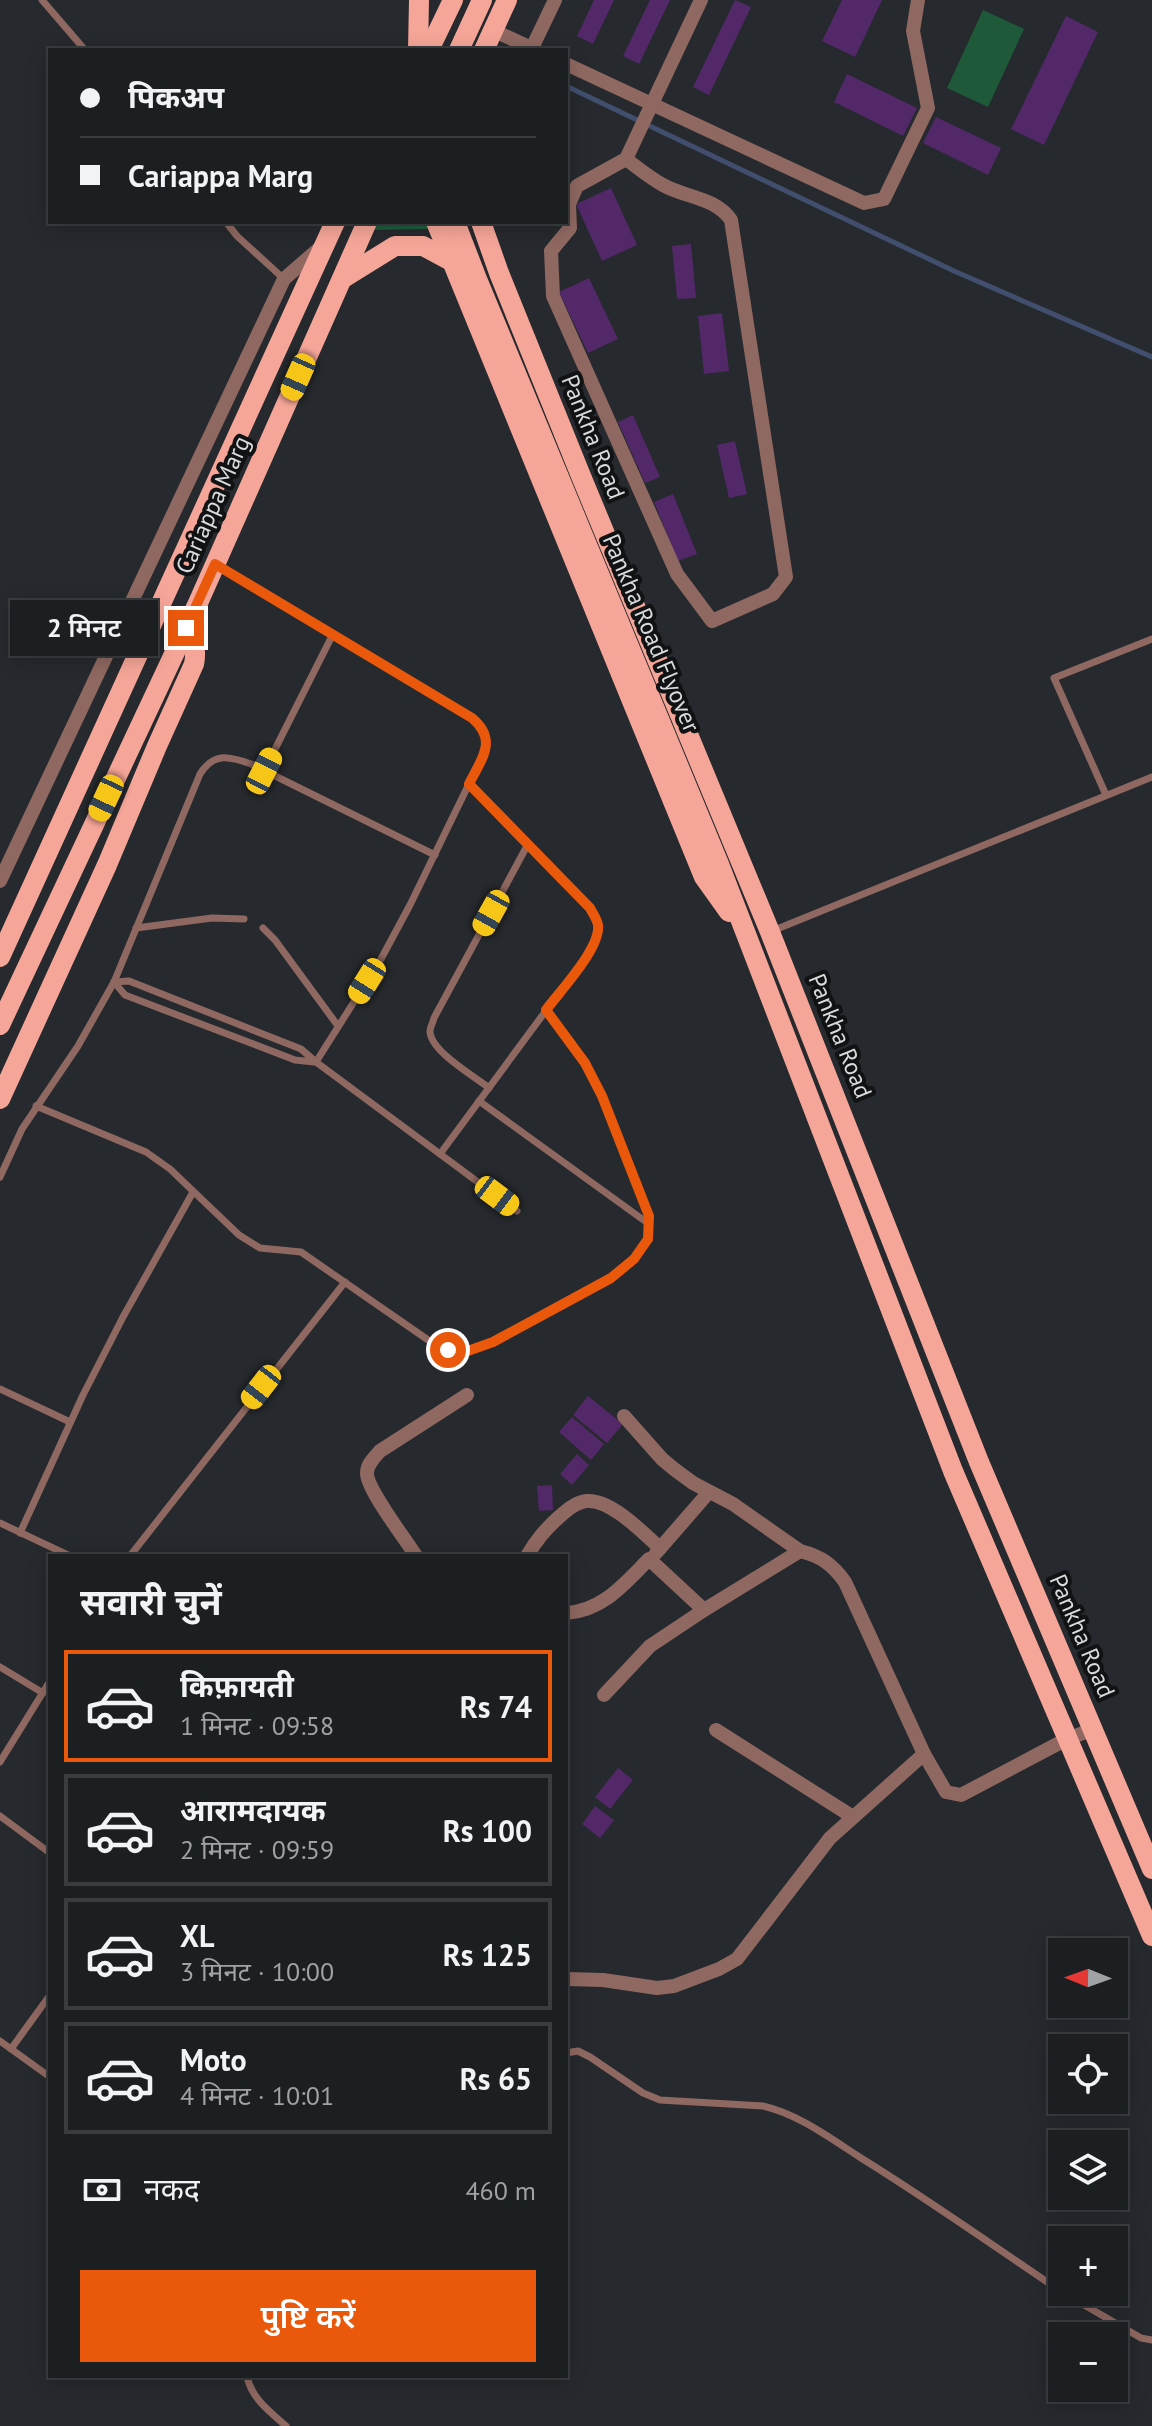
<!DOCTYPE html>
<html lang="hi">
<meta charset="utf-8">
<style>
body{margin:0;font-family:"PT Sans","Noto Sans Devanagari",sans-serif;background:#25272a;color:#f1f3f6;height:100vh;display:flex;flex-direction:column;font-size:30px;white-space:nowrap}
*{box-sizing:border-box;margin:0}
p{font-size:26px;color:#a0a2a5}
.icon{flex:none;width:44px;height:44px;fill:none;stroke:currentColor;stroke-width:2;stroke-linecap:round;stroke-linejoin:round}
.map{position:relative;flex:1;overflow:hidden}
.sheet{position:absolute;left:48px;top:1554px;width:520px;height:824px;display:flex;flex-direction:column;background:#1c1f22;border-radius:0px;box-shadow:0 4px 20px #0003,0 0 0 2px #3a3d40}
.sheet>*{flex:none}
.guide{position:absolute;left:48px;top:48px;width:520px;height:176px;border-radius:0px;box-shadow:0 4px 20px #0003,0 0 0 2px #3a3d40;display:grid;align-content:center;height:176px;padding:0 32px;background:#1c1f22}
.needle{width:52px;rotate:271deg}
.tools{position:absolute;left:1048px;top:1938px;display:grid;gap:16px}
.tools a{display:grid;place-items:center;width:80px;height:80px;border-radius:0px;background:#1c1f22;box-shadow:0 4px 20px #0003,0 0 0 2px #3a3d40;font-size:40px}
.end{position:absolute;width:36px;height:36px;margin:-18px;border:10px solid #ea580c;background:#fff;box-shadow:0 0 0 4px #fff}
.from{border-radius:50%}
.bubble{position:absolute;height:56px;border-radius:0px;background:#1c1f22;box-shadow:0 4px 20px #0003,0 0 0 2px #3a3d40;font-size:26px;font-weight:600;line-height:56px;text-align:center}
.car{position:absolute;width:24px;height:48px;margin:-24px -12px;border-radius:10px;box-shadow:0 0 6px 2px #0007;background:linear-gradient(#f5c518 24%,#345 0 40%,#f5c518 0 76%,#345 0 86%,#f5c518 0)}
.guide b{display:flex;align-items:center;gap:28px;height:76px;font-size:30px}
.guide b+b{border-top:2px solid #3a3d40}
.guide i{width:20px;height:20px;background:#f1f3f6}
ul{padding:0;list-style:none}
li{display:flex;align-items:center;gap:24px;height:112px;margin:0 16px 12px;padding:0 16px;border:4px solid #3a3d40;border-radius:0px}
li div{flex:1}
li b{display:block;font-size:30px}
li em{font-style:normal;font-weight:600}
li.current{border-color:#ea580c}
li>.icon{width:72px;height:72px;stroke-width:1.5}
h2{padding:0 32px;font-size:36px;line-height:96px}
.pay{display:flex;align-items:center;gap:20px;height:88px;padding:0 32px;font-size:30px}
.pay p{margin-inline-start:auto}
.cta{display:flex;gap:16px;margin-top:auto;padding:16px 32px}
.cta a{flex:1;height:92px;border-radius:0px;background:#ea580c;color:#fff;font-size:32px;font-weight:600;line-height:92px;text-align:center}
.map>svg:first-child{display:block}
.green{fill:#1e5a3a}
.lines{fill:none;stroke-linecap:round;stroke-linejoin:round}
.stream{stroke:#414e6e;stroke-width:5}
.building{fill:#522869}
.service{stroke:#8f6861;stroke-width:7}
.minor{stroke:#8f6861;stroke-width:14}
.primary{stroke:#f6a698;stroke-width:20}
.route{stroke:#ea580c;stroke-width:10}
.labels{text-anchor:middle;stroke-width:8;stroke-linejoin:round;paint-order:stroke}
.street-label{font-size:24px;fill:#d8dbdd;stroke:#101213}
</style>
<div class="map">
<svg width="1152" height="2426" viewBox="0 0 1152 2426">
<rect width="100%" height="100%" fill="#26292d"/>
<!-- green -->
<g class="green">
<polygon points="983,10 1024,29 988,107 947,88"/>
<polygon points="378,222 428,222 430,229 374,230"/>
</g>
<g class="lines">
<!-- stream -->
<polyline class="stream" points="566,86 954,271 1152,357"/>
</g>
<!-- building -->
<g class="building">
<polygon points="594,0 614,0 593,44 577,36"/>
<polygon points="650,0 670,0 639,64 623,56"/>
<polygon points="735,0 751,7 709,95 693,87"/>
<polygon points="842,0 882,0 855,57 822,41"/>
<polygon points="1066,16 1098,32 1044,145 1011,129"/>
<polygon points="847,74 917,108 903,136 834,102"/>
<polygon points="936,117 1001,148 988,175 923,143"/>
<polygon points="611,188 637,245 602,261 576,204"/>
<polygon points="691,244 696,298 677,299 672,246"/>
<polygon points="589,278 618,339 588,353 559,292"/>
<polygon points="722,313 729,371 704,374 698,316"/>
<polygon points="633,415 660,477 645,483 618,422"/>
<polygon points="735,441 747,494 729,498 717,445"/>
<polygon points="673,494 697,554 678,561 654,502"/>
<polygon points="588,1396 623,1424 607,1443 573,1415"/>
<polygon points="572,1417 604,1444 591,1460 559,1432"/>
<polygon points="577,1454 589,1465 572,1485 560,1474"/>
<polygon points="552,1485 553,1510 539,1511 537,1486"/>
<polygon points="618,1768 633,1780 610,1809 595,1797"/>
<polygon points="595,1806 614,1820 600,1838 582,1824"/>
</g>
<g class="lines">
<!-- service -->
<g class="service">
<polyline points="42,0 85,50"/>
<polyline points="226,222 237,236 284,279"/>
<path d="M218,565L472,718C488,731 487,734 484,753L410,905L381,959L316,1062"/>
<polyline points="264,771 333,634"/>
<polyline points="1106,795 1054,678 1152,639"/>
<polyline points="136,928 212,918 244,919"/>
<polyline points="263,928 275,940 338,1026"/>
<polyline points="772,931 1152,777"/>
<polyline points="114,982 129,981 301,1049 316,1062 517,1211"/>
<polyline points="114,982 125,995 295,1060 314,1062"/>
<path d="M489,1088C474,1076 430,1051 430,1031C430,1027 433,1023 434,1018L528,844"/>
<polyline points="479,1101 649,1224"/>
<polyline points="36,1106 146,1152 170,1169 239,1235 260,1248 301,1252 431,1342 448,1350 465,1352 493,1342 611,1278 634,1259 648,1239 649,1216 602,1096 585,1063 546,1010"/>
<path d="M440,1154L590,951C598,931 601,927 590,908L469,784"/>
<path d="M0,1177L22,1129L78,1046L114,982L200,774C214,752 229,756 251,764L435,855"/>
<polyline points="0,1389 70,1422"/>
<polyline points="0,1523 70,1556"/>
<polyline points="20,1533 83,1395 123,1317 193,1192"/>
<polyline points="130,1556 345,1282"/>
<polyline points="0,1667 43,1693"/>
<polyline points="0,1762 50,1681"/>
<polyline points="0,1816 50,1853"/>
<polyline points="0,2041 50,2077"/>
<polyline points="11,2049 50,1995"/>
<path d="M566,2053L578,2051L590,2057L643,2093L660,2100L763,2106C798,2114 830,2138 861,2158C929,2200 995,2247 1062,2292"/>
<polyline points="1062,2292 1141,2338 1152,2340"/>
<path d="M247,2376C251,2398 270,2412 286,2426"/>
</g>
<!-- minor -->
<g class="minor">
<polyline points="492,30 536,50"/>
<polyline points="532,48 555,0"/>
<polyline points="566,64 864,203 884,199 928,108 913,31 918,0"/>
<path d="M626,159C638,168 650,178 663,185C686,198 715,197 731,220L786,577L773,594L712,621L677,574L553,296L551,251L570,228L569,204L577,186L626,159L701,0"/>
<polyline points="0,881 284,279 322,246"/>
<polyline points="624,1416 662,1459 674,1469 693,1483 733,1504 800,1551"/>
<polyline points="656,1553 709,1492"/>
<path d="M416,1556C406,1540 366,1488 367,1473C367,1464 374,1458 380,1451L467,1395"/>
<path d="M527,1556C537,1539 545,1530 559,1517C567,1510 576,1502 587,1501C611,1499 643,1533 660,1548"/>
<path d="M566,1613C603,1611 625,1583 649,1559L704,1610L800,1551C821,1556 833,1565 845,1582L924,1754"/>
<polyline points="604,1695 650,1646 704,1610"/>
<polyline points="716,1730 853,1817"/>
<polyline points="566,1979 603,1980 657,1988 674,1986 719,1969 737,1959 830,1838 924,1754 946,1792 961,1795 1067,1739 1094,1729"/>
</g>
<!-- primary -->
<g class="primary">
<polyline points="418,50 419,0"/>
<polyline points="429,50 453,0"/>
<polyline points="459,50 482,0"/>
<polyline points="484,50 507,0"/>
<polyline points="436,222 704,877 729,912"/>
<polyline points="455,222 477,279 719,864 953,1471 1152,1936"/>
<polyline points="481,222 499,273 581,476 770,932 979,1462 1152,1869"/>
<polyline points="345,277 395,246 423,246 451,261"/>
<polyline points="0,957 335,222"/>
<polyline points="0,1025 198,603 367,222"/>
<path d="M0,1099L107,865L157,746L194,664C197,649 194,641 186,628"/>
</g>
</g>
<g class="lines">
<!-- route -->
<path class="route" d="M186,628L215,564L472,718C498,740 482,758 469,784L590,908C593,914 597,919 598,925C601,948 560,991 546,1010L585,1063L602,1096L649,1216L648,1239L634,1259L611,1278L493,1342L465,1352L448,1350"/>
</g>
<g class="labels">
<!-- street labels -->
<g class="street-label">
<text transform="translate(593 437) rotate(68)" y="8">Pankha Road</text>
<text transform="translate(213 505) rotate(-66)" y="8">Cariappa Marg</text>
<text transform="translate(651 633) rotate(67)" y="8">Pankha Road Flyover</text>
<text transform="translate(840 1036) rotate(68)" y="8">Pankha Road</text>
<text transform="translate(1082 1636) rotate(67)" y="8">Pankha Road</text>
</g>
</g>
</svg>
<div class="tools">
<a><svg class="needle" viewBox="-14 -14 28 28"><path d="M0-13l5 13h-10z" fill="#e53935"/><path d="M0 13l5-13h-10z" fill="#a0a2a5"/></svg></a>
<a><svg class="icon" aria-label="locate" viewBox="0 0 24 24"><circle cx="12" cy="12" r="6"/><path d="M12 2v4M12 18v4M2 12h4M18 12h4"/></svg></a>
<a><svg class="icon" aria-label="layers" viewBox="0 0 24 24"><path d="M12 4l9 5-9 5-9-5zM3 14l9 5 9-5"/></svg></a>
<a>+</a>
<a>−</a>
</div>
<i class="end from" style="left:448px;top:1350px"></i>
<i class="end" style="left:186px;top:628px"></i>
<div class="bubble" style="left:10px;top:600px;width:148px">2 मिनट</div>
<i class="car" style="left:298px;top:377px;rotate:204deg"></i>
<i class="car" style="left:264px;top:771px;rotate:27deg"></i>
<i class="car" style="left:106px;top:798px;rotate:205deg"></i>
<i class="car" style="left:491px;top:913px;rotate:209deg"></i>
<i class="car" style="left:367px;top:981px;rotate:212deg"></i>
<i class="car" style="left:497px;top:1196px;rotate:127deg"></i>
<i class="car" style="left:261px;top:1387px;rotate:218deg"></i>
<div class="guide">
<b><i class="from"></i>पिकअप</b>
<b><i></i>Cariappa Marg</b>
</div>
<section class="sheet">
<h2>सवारी चुनें</h2>
<ul>
<li class="current"><svg class="icon" aria-label="car" viewBox="0 0 24 24"><path d="M5 17H2v-5l4-1 3-4h7l3 4 3 1v5h-3M9 17h6M6 11h13"/><circle cx="7" cy="17" r="2"/><circle cx="17" cy="17" r="2"/></svg><div><b>किफ़ायती</b><p>1 मिनट · 09:58</p></div><em>Rs 74</em></li>
<li><svg class="icon" aria-label="car" viewBox="0 0 24 24"><path d="M5 17H2v-5l4-1 3-4h7l3 4 3 1v5h-3M9 17h6M6 11h13"/><circle cx="7" cy="17" r="2"/><circle cx="17" cy="17" r="2"/></svg><div><b>आरामदायक</b><p>2 मिनट · 09:59</p></div><em>Rs 100</em></li>
<li><svg class="icon" aria-label="car" viewBox="0 0 24 24"><path d="M5 17H2v-5l4-1 3-4h7l3 4 3 1v5h-3M9 17h6M6 11h13"/><circle cx="7" cy="17" r="2"/><circle cx="17" cy="17" r="2"/></svg><div><b>XL</b><p>3 मिनट · 10:00</p></div><em>Rs 125</em></li>
<li><svg class="icon" aria-label="car" viewBox="0 0 24 24"><path d="M5 17H2v-5l4-1 3-4h7l3 4 3 1v5h-3M9 17h6M6 11h13"/><circle cx="7" cy="17" r="2"/><circle cx="17" cy="17" r="2"/></svg><div><b>Moto</b><p>4 मिनट · 10:01</p></div><em>Rs 65</em></li>
</ul>
<div class="pay"><svg class="icon" aria-label="cash" viewBox="0 0 24 24"><path d="M3 7h18v10H3z"/><circle cx="12" cy="12" r="2"/></svg>नकद<p>460 m</p></div>
<div class="cta"><a>पुष्टि करें</a></div>
</section>
</div>
